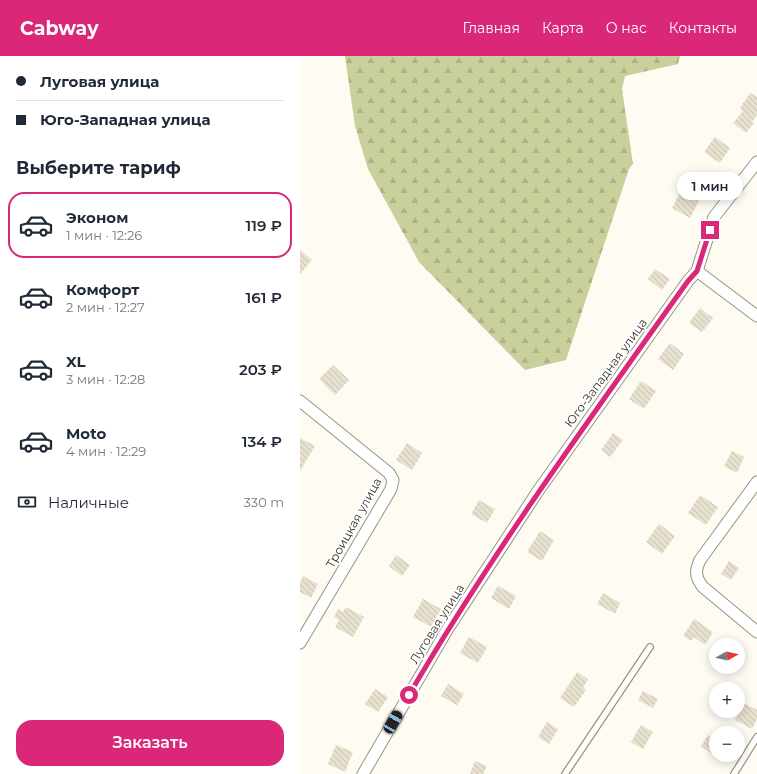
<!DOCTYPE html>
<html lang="ru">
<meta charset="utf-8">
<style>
body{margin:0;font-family:Montserrat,sans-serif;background:#f6f6f7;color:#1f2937;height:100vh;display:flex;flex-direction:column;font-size:15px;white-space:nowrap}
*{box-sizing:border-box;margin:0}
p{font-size:13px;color:#747a83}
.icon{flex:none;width:22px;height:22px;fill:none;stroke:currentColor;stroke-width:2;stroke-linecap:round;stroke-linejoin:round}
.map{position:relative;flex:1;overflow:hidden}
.side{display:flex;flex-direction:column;background:#fff;width:300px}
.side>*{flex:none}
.banner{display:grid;align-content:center;height:88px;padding:0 16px;background:#fff}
.needle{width:26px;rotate:82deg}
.buttons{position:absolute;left:409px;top:582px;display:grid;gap:8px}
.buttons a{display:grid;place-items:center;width:36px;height:36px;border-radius:50%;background:#fff;box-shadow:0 2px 10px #0003;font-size:20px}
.end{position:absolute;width:18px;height:18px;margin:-9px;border:5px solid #db2777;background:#fff;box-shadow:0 0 0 2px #fff}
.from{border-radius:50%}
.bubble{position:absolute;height:28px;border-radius:14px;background:#fff;box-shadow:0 2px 10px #0003;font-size:13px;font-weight:600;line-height:28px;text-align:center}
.car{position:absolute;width:12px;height:24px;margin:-12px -6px;border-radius:5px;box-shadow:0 0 3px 1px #0007;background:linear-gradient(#222 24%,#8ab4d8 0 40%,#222 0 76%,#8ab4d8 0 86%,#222 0)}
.banner b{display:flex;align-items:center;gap:14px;height:38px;font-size:15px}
.banner b+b{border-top:1px solid #e0e1e3}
.banner i{width:10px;height:10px;background:#1f2937}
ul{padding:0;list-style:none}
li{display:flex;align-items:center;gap:12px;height:66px;margin:0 8px 6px;padding:0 8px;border:2px solid transparent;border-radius:16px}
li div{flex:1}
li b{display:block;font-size:15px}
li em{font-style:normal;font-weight:600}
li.selected{border-color:#db2777}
li>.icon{width:36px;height:36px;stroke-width:1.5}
h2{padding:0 16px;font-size:18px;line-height:48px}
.pay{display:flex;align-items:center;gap:10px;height:44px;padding:0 16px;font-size:15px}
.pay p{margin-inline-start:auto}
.cta{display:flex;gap:8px;margin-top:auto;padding:8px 16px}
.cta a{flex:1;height:46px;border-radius:16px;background:#db2777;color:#fff;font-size:16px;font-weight:600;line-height:46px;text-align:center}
header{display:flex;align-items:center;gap:24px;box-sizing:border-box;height:56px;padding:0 20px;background:#db2777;color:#fff}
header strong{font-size:19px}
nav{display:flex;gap:22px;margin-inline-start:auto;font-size:14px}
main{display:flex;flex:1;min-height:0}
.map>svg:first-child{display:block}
.forest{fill:url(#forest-firs)}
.building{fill:url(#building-back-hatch)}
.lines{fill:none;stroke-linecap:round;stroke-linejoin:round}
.lane-casing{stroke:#9a9382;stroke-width:8}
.street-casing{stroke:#9a9382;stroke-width:13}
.lane{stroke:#fff;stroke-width:5.5}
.street{stroke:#fff;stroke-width:11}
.route{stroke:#db2777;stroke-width:5}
.labels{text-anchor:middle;stroke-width:3.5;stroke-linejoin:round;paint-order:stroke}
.street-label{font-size:12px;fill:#35322b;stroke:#fff}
</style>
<header>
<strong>Cabway</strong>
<nav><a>Главная</a><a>Карта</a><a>О нас</a><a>Контакты</a></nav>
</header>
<main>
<section class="side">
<div class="banner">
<b><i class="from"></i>Луговая улица</b>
<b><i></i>Юго-Западная улица</b>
</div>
<h2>Выберите тариф</h2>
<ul>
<li class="selected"><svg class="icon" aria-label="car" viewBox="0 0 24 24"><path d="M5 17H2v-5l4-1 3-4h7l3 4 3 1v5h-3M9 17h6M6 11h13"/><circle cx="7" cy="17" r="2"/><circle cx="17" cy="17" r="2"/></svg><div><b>Эконом</b><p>1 мин · 12:26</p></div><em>119 ₽</em></li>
<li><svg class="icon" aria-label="car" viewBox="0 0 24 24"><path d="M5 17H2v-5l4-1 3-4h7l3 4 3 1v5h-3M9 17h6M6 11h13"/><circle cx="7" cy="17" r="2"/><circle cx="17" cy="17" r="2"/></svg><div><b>Комфорт</b><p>2 мин · 12:27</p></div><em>161 ₽</em></li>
<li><svg class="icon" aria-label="car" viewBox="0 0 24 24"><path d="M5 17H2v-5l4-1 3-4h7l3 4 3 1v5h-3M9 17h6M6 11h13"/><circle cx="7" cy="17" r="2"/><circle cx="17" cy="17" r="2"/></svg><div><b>XL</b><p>3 мин · 12:28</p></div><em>203 ₽</em></li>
<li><svg class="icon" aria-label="car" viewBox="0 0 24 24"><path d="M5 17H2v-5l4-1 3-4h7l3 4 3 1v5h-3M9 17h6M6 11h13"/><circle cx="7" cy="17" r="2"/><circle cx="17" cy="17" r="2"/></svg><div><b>Moto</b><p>4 мин · 12:29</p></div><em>134 ₽</em></li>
</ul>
<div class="pay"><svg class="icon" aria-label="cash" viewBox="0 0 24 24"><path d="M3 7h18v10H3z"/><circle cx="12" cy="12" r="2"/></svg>Наличные<p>330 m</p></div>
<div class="cta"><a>Заказать</a></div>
</section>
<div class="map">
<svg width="457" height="718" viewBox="0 0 457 718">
<defs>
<pattern id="forest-firs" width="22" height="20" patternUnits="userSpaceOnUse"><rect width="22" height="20" fill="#cad09c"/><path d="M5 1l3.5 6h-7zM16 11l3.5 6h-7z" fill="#aeb387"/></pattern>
<pattern id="building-back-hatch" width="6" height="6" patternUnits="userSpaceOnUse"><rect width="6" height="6" fill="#e8e0ce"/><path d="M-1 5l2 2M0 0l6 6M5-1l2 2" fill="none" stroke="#c8c1b1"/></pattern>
</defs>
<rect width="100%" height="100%" fill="#fefbf3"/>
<!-- forest -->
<polygon class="forest" points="45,0 380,0 378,8 325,20 322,33 333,108 329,113 266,304 225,314 119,206 68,113 55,70"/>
<!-- building -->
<g class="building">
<polygon points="450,37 457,41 457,59 452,66 454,67 446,77 433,67 443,55 440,52"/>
<polygon points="415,81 430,92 420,107 404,96"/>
<polygon points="381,135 399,145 390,162 372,152"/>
<polygon points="0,194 12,204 0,218"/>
<polygon points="355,213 370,223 362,234 348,223"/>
<polygon points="400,252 413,262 402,276 389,267"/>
<polygon points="370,287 384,298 373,314 358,303"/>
<polygon points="33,309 49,324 35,339 19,323"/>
<polygon points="341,325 356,335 344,353 329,343"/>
<polygon points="313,377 323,384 310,401 301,394"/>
<polygon points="0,382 15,390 0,415"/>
<polygon points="107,387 122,397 112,414 96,404"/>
<polygon points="432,395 444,401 437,417 424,410"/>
<polygon points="400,439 418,451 406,469 388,457"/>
<polygon points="179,444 195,453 187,467 171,458"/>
<polygon points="359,468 375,480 362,498 346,486"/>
<polygon points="240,475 254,484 242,505 227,496"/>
<polygon points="96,499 110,509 102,520 89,510"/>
<polygon points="429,505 439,512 431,524 421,518"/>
<polygon points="3,520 18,528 11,542 0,536 0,527"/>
<polygon points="198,530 216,540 209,553 191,542"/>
<polygon points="303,537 320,547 315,558 297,548"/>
<polygon points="123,543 141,553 131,571 113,561"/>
<polygon points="46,551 64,561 53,581 35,571 39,564 34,561 38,553 43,556"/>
<polygon points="394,563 413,576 405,589 394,581 391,585 383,580"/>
<polygon points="169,581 187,591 178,607 160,597"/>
<polygon points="277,616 288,623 283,632 286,634 274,651 260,642"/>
<polygon points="148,628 164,638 157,649 141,640"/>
<polygon points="75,633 88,641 78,656 65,648"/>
<polygon points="343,635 358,643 353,652 338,644"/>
<polygon points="444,647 457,654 457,663 452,673 435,664"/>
<polygon points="247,666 258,673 249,688 238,681"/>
<polygon points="341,669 353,676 343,693 331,686"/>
<polygon points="408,679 416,685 416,701 401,690"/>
<polygon points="36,689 53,696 45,716 28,708"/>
<polygon points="175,705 187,710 183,718 170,718"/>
</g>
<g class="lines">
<!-- lane casing -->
<g class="lane-casing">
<g id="lane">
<polyline points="265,718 350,591"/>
<polyline points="434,718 457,681"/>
</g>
</g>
<!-- street casing -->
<g class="street-casing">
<g id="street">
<polyline points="397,215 414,161 457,106"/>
<polyline points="0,345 89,417 93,424 91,433 0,587"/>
<path d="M457,426L400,504C395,515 395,521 403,531L457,576"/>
<polyline points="63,718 147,574 238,435 388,225 397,215 457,260"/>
</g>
</g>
<!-- lane -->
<use href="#lane" class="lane"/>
<!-- street -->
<use href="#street" class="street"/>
</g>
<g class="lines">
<!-- route -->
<path class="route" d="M109,639C193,495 291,361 388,225L397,215L410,174"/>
</g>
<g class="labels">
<!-- street labels -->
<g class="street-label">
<text transform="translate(306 317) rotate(-54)" y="4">Юго-Западная улица</text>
<text transform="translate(54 467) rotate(-61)" y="4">Троицкая улица</text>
<text transform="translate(137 568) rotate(-58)" y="4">Луговая улица</text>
</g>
</g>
</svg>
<div class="buttons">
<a><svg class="needle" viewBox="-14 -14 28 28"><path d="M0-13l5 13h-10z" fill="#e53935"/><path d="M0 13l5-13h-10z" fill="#747a83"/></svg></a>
<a>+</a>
<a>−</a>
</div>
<i class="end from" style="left:109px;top:639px"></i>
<i class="end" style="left:410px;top:174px"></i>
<div class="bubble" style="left:377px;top:116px;width:66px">1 мин</div>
<i class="car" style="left:93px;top:666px;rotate:30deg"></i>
</div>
</main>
